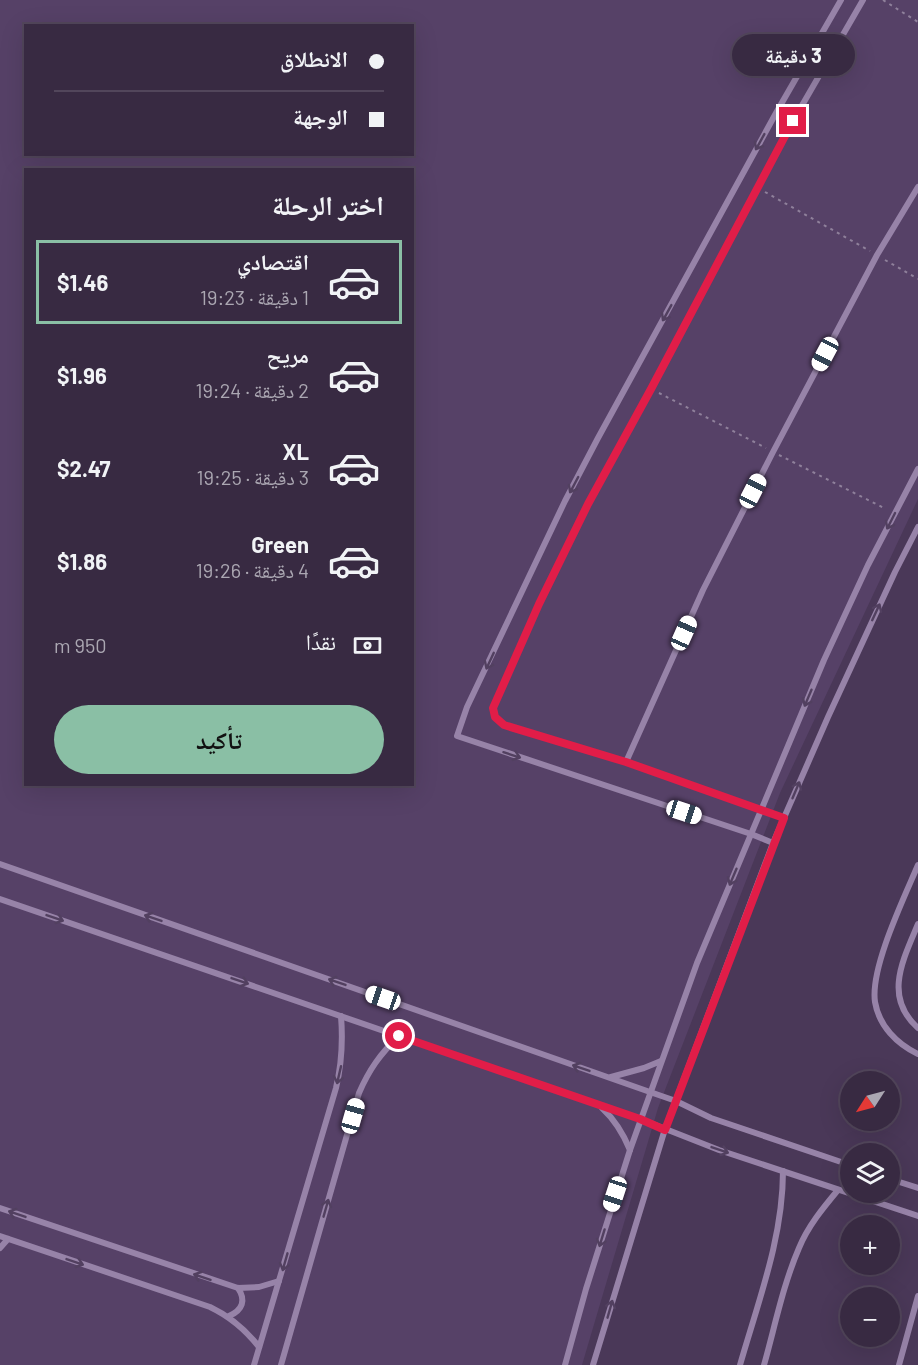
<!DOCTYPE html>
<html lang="ar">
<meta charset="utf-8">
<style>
body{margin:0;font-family:Barlow,"Noto Naskh Arabic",sans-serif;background:#3f3249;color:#f1f3f6;direction:rtl;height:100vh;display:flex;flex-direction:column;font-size:22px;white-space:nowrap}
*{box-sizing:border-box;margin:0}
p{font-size:20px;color:#aba7b2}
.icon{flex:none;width:33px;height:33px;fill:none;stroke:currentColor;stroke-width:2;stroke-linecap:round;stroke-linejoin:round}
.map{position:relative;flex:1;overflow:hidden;direction:ltr}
.drawer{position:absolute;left:24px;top:168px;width:390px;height:618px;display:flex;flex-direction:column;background:#382a42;border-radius:0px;box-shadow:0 6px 24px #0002,0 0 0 2px #52465b;direction:rtl}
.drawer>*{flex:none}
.banner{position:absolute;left:24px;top:24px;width:390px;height:132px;border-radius:0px;box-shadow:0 6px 24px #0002,0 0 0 2px #52465b;direction:rtl;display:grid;align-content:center;height:132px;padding:0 30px;background:#382a42}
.needle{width:39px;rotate:234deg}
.fabs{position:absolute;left:840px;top:1071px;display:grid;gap:12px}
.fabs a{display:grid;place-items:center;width:60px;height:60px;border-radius:50%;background:#382a42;box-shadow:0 6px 24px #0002,0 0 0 2px #52465b;font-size:30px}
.end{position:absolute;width:27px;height:27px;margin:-14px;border:8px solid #e11d48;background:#fff;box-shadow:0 0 0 3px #fff}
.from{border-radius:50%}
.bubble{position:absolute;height:42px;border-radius:21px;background:#382a42;box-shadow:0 6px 24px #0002,0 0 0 2px #52465b;font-size:20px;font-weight:700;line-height:42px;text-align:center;direction:rtl}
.car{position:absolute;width:18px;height:36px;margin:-18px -9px;border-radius:8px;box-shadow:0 0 4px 2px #0007;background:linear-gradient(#fff 24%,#345 0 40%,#fff 0 76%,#345 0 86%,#fff 0)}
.banner b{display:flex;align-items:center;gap:21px;height:57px;font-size:22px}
.banner b+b{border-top:2px solid #52465b}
.banner i{width:15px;height:15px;background:#f1f3f6}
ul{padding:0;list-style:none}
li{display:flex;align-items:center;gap:18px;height:84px;margin:0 12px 9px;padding:0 18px;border:3px solid transparent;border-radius:0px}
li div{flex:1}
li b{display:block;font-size:22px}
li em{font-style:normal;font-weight:700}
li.selected{border-color:#8abfa5}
li>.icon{width:54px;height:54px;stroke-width:1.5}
h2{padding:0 30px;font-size:27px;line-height:72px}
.pay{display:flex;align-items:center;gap:15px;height:66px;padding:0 30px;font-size:22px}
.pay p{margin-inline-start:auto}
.cta{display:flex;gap:12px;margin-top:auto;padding:12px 30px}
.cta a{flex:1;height:69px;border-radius:36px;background:#8abfa5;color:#111;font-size:24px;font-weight:700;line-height:69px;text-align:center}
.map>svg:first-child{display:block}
.built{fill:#564167;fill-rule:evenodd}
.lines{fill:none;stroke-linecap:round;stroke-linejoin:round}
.path{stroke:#8f809b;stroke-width:2;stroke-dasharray:3 4.5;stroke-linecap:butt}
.lane{stroke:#9783a8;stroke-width:6}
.oneway{stroke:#524060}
.route{stroke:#e11d48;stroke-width:8}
</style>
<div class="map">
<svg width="918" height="1365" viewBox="0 0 918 1365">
<rect width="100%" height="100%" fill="#4a3858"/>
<!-- built -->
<path class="built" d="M0,0H918V499L780,793L658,1108L582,1365H0ZM26,26H412V154H26ZM26,170H412V784H26Z"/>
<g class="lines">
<!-- path -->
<g class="path">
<polyline points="883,0 918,22"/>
<polyline points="765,192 870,251"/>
<polyline points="885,260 918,279"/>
<polyline points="659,393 766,448"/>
<polyline points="779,455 886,509"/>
</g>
<!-- lane -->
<g class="lane">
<polyline points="626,762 703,590 773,452 877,255 918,187"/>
<polyline points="784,818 626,762 504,725 495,717 493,708 539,604 588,504 651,389 793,121 863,0"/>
<polyline points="773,843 751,834 457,736 467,707 565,501 598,438 776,113 841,0"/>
<polyline points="0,864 650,1092 676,1101 711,1118 850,1165"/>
<path d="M918,865C904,898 870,968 875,1002C879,1026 897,1044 918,1054"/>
<polyline points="0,899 640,1119 719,1150 918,1216"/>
<path d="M918,924C903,960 883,997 918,1028"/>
<polyline points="611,1077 644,1068 661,1061"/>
<path d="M602,1108C615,1120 623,1133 630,1150"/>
<polyline points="890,1179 918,1188"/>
<polyline points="0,1208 238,1288 259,1287 279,1281"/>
<path d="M0,1236L210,1307C231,1317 245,1329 259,1347"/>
<polyline points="0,1248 8,1239"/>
<path d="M229,1316C243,1310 246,1300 238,1288"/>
<path d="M254,1365L336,1088C342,1063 343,1041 341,1016"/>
<path d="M281,1365L359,1093C369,1070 380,1054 399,1036"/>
<polyline points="565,1365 586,1289 630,1150 697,963 824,660 868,565 918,469"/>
<polyline points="593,1365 665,1129 773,843 828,717 895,572 918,527"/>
<path d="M740,1365C758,1302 783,1238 783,1171"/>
<path d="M764,1365C775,1326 783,1285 799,1248C808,1226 823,1208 838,1190"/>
<polyline points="899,1365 918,1296"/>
</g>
</g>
<!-- one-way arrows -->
<defs><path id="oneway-shaft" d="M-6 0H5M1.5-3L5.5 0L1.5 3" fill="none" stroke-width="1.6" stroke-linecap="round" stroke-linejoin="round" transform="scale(1.5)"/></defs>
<g class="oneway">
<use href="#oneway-shaft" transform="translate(760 142) rotate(119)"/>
<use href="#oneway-shaft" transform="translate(667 313) rotate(119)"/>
<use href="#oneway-shaft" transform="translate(574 485) rotate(118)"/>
<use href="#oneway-shaft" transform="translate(891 521) rotate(117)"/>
<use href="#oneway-shaft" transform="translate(876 612) rotate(-65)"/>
<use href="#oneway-shaft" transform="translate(490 661) rotate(115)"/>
<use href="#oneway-shaft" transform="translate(808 698) rotate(113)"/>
<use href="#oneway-shaft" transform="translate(512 755) rotate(18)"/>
<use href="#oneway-shaft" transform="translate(796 790) rotate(-67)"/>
<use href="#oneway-shaft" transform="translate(733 877) rotate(113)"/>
<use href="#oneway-shaft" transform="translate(55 918) rotate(19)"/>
<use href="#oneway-shaft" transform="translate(153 918) rotate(-161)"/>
<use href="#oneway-shaft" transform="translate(240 981) rotate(19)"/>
<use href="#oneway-shaft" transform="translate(337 982) rotate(-161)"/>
<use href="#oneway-shaft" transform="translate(581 1068) rotate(-161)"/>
<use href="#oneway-shaft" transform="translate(339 1075) rotate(103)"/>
<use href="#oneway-shaft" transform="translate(720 1150) rotate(19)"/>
<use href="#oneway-shaft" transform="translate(326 1208) rotate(-74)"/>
<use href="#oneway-shaft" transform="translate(17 1214) rotate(-161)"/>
<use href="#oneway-shaft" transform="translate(602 1238) rotate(107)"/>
<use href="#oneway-shaft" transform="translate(75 1262) rotate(19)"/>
<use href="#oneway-shaft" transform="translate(285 1262) rotate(106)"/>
<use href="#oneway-shaft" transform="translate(202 1277) rotate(-161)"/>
<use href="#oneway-shaft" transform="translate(610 1309) rotate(-74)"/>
</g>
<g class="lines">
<!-- route -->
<polyline class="route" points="399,1036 640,1119 665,1130 784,818 626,762 504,725 495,717 493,708 539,604 588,504 651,389 793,121"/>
</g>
</svg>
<div class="fabs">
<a><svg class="needle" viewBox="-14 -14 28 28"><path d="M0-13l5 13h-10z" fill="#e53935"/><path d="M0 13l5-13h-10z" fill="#aba7b2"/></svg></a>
<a><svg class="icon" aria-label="layers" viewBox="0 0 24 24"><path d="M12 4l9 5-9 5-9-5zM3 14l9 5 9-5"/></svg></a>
<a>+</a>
<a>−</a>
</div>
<i class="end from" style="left:399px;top:1036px"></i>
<i class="end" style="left:793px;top:121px"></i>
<div class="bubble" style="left:732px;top:34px;width:123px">3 دقيقة</div>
<i class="car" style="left:825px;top:354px;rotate:208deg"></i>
<i class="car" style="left:753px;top:491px;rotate:27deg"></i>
<i class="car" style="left:684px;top:633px;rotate:24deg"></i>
<i class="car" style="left:684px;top:812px;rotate:108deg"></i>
<i class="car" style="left:383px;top:998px;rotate:289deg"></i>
<i class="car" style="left:353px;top:1116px;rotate:16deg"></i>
<i class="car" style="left:615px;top:1194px;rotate:198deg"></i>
<div class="banner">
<b><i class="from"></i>الانطلاق</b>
<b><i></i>الوجهة</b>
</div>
<section class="drawer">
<h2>اختر الرحلة</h2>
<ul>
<li class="selected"><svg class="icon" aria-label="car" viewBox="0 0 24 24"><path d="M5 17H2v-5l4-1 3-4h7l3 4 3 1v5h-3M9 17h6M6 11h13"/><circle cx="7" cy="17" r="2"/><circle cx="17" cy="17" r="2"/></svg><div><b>اقتصادي</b><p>1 دقيقة · 19:23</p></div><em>$1.46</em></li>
<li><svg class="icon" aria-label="car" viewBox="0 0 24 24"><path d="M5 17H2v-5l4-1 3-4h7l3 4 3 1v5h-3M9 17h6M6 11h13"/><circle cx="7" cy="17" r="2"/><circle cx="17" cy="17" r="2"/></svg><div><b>مريح</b><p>2 دقيقة · 19:24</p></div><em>$1.96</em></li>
<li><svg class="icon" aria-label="car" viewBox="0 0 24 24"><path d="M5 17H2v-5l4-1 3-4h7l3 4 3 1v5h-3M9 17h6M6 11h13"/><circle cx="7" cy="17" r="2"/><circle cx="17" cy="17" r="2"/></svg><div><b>XL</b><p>3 دقيقة · 19:25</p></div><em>$2.47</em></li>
<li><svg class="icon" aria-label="car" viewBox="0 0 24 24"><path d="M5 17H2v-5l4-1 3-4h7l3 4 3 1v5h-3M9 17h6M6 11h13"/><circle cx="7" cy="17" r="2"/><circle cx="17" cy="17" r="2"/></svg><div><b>Green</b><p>4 دقيقة · 19:26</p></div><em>$1.86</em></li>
</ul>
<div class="pay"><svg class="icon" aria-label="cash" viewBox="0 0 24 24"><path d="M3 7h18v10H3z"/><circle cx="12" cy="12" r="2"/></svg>نقدًا<p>950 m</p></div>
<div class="cta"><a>تأكيد</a></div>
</section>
</div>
